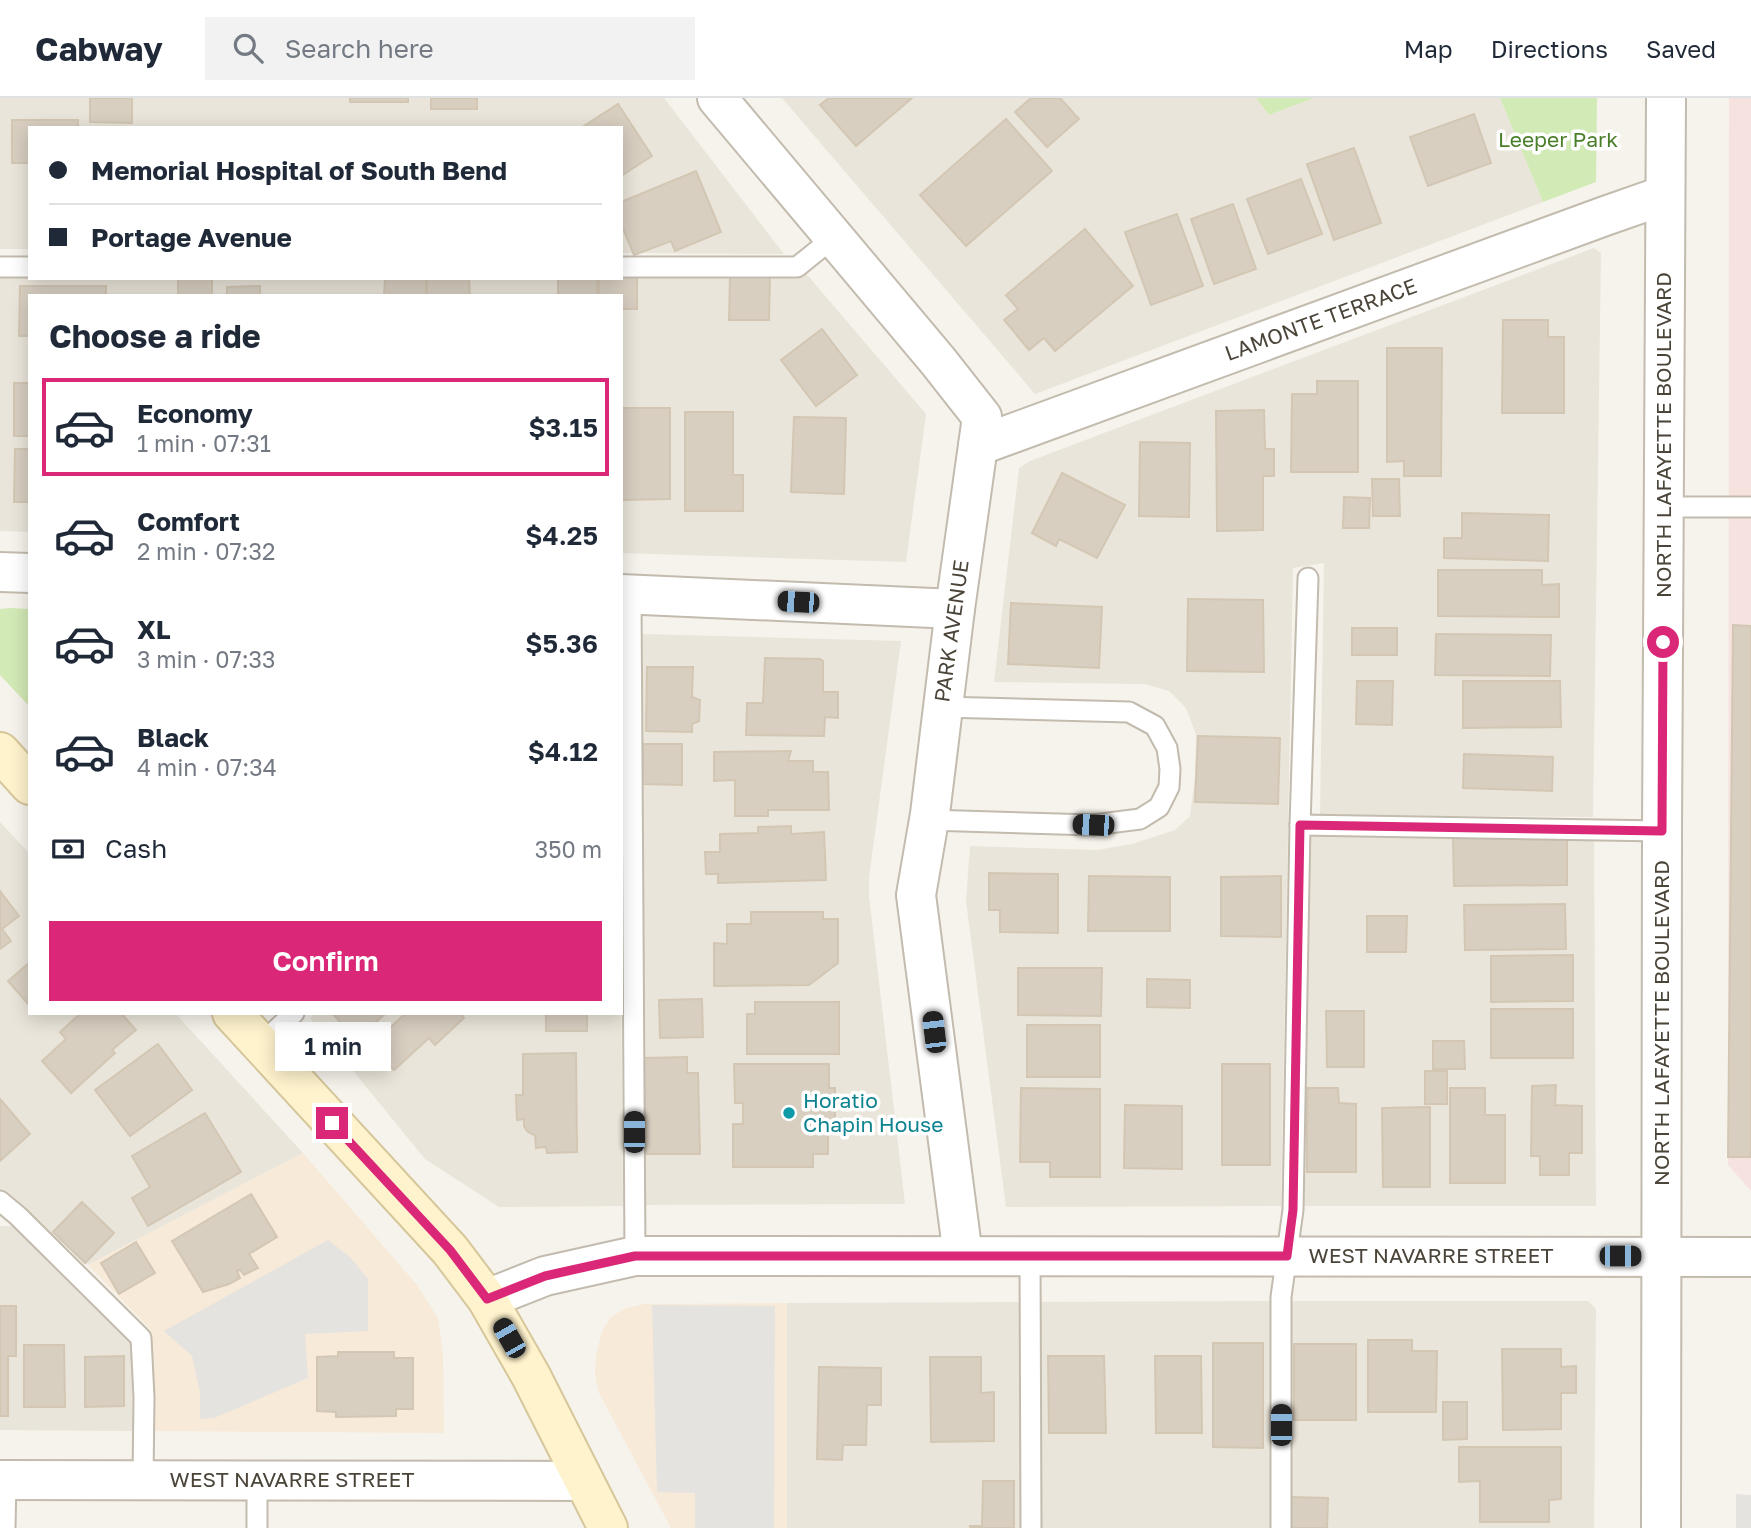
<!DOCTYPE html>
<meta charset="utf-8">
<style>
body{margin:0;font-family:"Golos Text",sans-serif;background:#f2f2f3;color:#1f2937;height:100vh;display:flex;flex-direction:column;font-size:26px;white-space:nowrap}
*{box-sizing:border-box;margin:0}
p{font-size:23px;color:#747a83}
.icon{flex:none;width:38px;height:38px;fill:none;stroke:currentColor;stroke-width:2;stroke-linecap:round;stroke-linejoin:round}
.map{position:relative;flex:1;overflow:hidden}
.panel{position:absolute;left:28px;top:196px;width:595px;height:721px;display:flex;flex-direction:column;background:#fff;border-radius:0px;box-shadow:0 4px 18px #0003}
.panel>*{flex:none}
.top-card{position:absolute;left:28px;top:28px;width:595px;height:154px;border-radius:0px;box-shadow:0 4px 18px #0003;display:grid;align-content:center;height:154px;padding:0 21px;background:#fff}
.end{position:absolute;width:32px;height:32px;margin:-16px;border:9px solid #db2777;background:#fff;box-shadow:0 0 0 4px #fff}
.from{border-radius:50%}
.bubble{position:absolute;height:49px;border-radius:0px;background:#fff;box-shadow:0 4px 18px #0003;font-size:23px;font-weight:600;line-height:49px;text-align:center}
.car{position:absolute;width:21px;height:42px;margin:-21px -10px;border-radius:9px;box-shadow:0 0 5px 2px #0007;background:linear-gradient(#222 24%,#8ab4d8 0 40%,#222 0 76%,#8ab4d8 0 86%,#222 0)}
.top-card b{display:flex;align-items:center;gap:24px;height:66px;font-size:26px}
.top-card b+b{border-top:2px solid #e0e1e3}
.top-card i{width:18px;height:18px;background:#1f2937}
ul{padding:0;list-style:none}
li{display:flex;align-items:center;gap:21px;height:98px;margin:0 14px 10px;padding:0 7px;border:4px solid transparent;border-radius:0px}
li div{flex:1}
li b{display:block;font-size:26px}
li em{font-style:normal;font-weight:600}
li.on{border-color:#db2777}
li>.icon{width:63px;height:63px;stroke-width:1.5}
h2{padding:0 21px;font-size:32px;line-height:84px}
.pay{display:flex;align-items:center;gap:18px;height:77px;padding:0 21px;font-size:26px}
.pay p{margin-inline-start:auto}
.action{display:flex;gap:14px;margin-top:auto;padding:14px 21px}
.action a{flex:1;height:80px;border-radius:0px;background:#db2777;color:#fff;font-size:28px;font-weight:600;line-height:80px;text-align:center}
header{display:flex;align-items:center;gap:42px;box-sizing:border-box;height:98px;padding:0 35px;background:#fff;border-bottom:2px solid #e0e1e3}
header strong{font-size:33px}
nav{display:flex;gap:38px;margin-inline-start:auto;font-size:24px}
.search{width:490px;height:63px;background:#f2f2f3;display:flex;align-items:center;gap:18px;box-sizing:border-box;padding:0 24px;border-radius:0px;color:#747a83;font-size:26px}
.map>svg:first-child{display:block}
.residential{fill:#eae5da}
.commercial{fill:#f7ead8}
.medical{fill:#f6e3e0}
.green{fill:#d2eab5}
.parking{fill:#e5e3e0}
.building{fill:#d8cfc1;stroke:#d3c7b4;stroke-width:2}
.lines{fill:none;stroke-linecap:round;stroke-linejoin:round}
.service-casing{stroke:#c2bbae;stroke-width:23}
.minor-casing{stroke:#c2bbae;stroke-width:42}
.secondary-casing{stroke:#d6c79b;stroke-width:42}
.service{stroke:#fff;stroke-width:19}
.minor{stroke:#fff;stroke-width:38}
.secondary{stroke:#fff3cd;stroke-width:38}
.route{stroke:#db2777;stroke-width:9}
.culture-dot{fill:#0f9aa8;stroke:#fff;stroke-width:2.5}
.labels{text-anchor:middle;stroke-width:7;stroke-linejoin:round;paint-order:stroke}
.park-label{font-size:21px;fill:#4a7f2a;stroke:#fff}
.street-label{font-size:21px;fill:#4b4439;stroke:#fff}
.culture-label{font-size:21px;fill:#0d838f;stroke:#fff;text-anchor:start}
</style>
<header>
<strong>Cabway</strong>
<div class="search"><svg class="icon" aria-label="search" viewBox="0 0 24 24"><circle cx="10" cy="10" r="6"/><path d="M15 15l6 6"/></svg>Search here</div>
<nav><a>Map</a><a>Directions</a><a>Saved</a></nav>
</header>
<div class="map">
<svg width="1751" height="1430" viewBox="0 0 1751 1430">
<rect width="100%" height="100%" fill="#f6f3ec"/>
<!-- residential -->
<g class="residential">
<polygon points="0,0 664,0 784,156 621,155 621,30 30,30 30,151 0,151"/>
<polygon points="782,0 1256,0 1269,17 1314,0 1500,0 1543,104 1035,296"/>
<polygon points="1594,150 1601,155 1593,719 1320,717 1324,465 1293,470 1281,1108 1006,1109 966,803 970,748 1097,752 1132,746 1175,732 1190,718 1195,678 1196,637 1186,610 1169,593 1145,586 994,584 1019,370 1030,363"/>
<polygon points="0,173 30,173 30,180 621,180 621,173 804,173 926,316 906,464 621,455 621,198 30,198 30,434 0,433"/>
<polygon points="643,536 901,543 869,779 869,798 905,1106 643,1107"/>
<polygon points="0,724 30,756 30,915 175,915 303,1055 88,1167 0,1093"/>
<polygon points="1311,738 1594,742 1596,1108 1301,1108"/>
<polygon points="621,865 623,1108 499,1109 425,1061 310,920 316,915 621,915"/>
<polygon points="0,1128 16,1128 132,1242 133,1333 0,1332"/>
<polygon points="1270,1203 1270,1430 787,1430 787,1205"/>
<polygon points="1288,1203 1588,1203 1596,1211 1594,1430 1290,1430"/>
</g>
<!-- commercial -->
<g class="commercial">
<polygon points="303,1055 417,1187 438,1220 443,1255 444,1335 154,1333 150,1231 88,1167"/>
<polygon points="787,1205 787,1430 671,1430 598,1293 595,1275 596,1257 602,1233 611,1219 626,1210 645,1206"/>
</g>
<!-- medical -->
<polygon class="medical" points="1729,0 1751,0 1751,1093 1728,1067"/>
<!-- green -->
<g class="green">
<polygon points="1256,0 1314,0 1269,17"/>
<polygon points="1500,0 1597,0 1596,84 1543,104"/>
<polygon points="10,510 30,511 30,609 0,577 0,511"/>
</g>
<!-- parking -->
<g class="parking">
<polygon points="328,1142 350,1159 368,1181 368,1233 305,1236 308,1280 214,1320 200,1321 200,1295 192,1258 164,1233"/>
<polygon points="652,1207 775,1208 774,1430 695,1430 695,1395 657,1394"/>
<polygon points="1736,1396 1751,1397 1751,1430 1736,1430"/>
</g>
<!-- building -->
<g class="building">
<polygon points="90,0 132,0 132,25 90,24"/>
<rect x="350" y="0" width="58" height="4"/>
<rect x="431" y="0" width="46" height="11"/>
<polygon points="829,0 912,0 856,48 820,7"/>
<polygon points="1031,0 1060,0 1079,21 1047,49 1015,14"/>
<polygon points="618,6 652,58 621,78 621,30 581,30"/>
<polygon points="1474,16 1491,65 1428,88 1410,39"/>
<polygon points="1006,21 1052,73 966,148 920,97"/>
<polygon points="12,22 78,22 78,30 30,30 30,65 12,65"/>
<polygon points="1354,50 1381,125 1334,142 1307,66"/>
<polygon points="696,73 721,134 675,153 671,143 634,157 621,126 621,104"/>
<polygon points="1301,81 1322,136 1268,156 1247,101"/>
<polygon points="1233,106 1256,171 1214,186 1191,121"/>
<polygon points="1177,116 1203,188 1151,207 1125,134"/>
<polygon points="1085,131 1133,188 1055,253 1044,240 1029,252 1004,222 1018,211 1006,197"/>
<polygon points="621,175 637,175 637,211 621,211 621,198 599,198 599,180 621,180"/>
<polygon points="730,177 770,177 769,222 729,222"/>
<rect x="178" y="180" width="34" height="18"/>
<polygon points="385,180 426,180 426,198 384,198"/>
<polygon points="427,180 469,180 470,198 427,198"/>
<rect x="558" y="180" width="39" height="18"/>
<polygon points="20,188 106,188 106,198 30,198 30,238 19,238"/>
<polygon points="260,188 260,198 227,198 227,189"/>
<polygon points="1503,222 1548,222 1548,239 1564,239 1564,315 1502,315"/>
<polygon points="822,231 857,277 816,308 781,262"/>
<polygon points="1387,250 1442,250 1441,378 1404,378 1404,363 1387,364"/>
<polygon points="1317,283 1358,283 1358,374 1291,374 1292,296 1317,296"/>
<rect x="14" y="285" width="16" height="53"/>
<polygon points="621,310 670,310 670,401 621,402"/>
<polygon points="1264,312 1265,351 1274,351 1274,378 1263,378 1263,432 1217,433 1216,313"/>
<polygon points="685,314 733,314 733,377 743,377 743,413 685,413"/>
<polygon points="794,319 846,320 844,396 791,394"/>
<polygon points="1140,344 1190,345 1189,419 1139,418"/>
<polygon points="15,351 30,351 30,404 14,404"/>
<polygon points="1062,375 1125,407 1097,460 1059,441 1056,448 1032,435"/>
<polygon points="1372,381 1399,381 1400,418 1373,418"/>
<polygon points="1344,399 1370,400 1369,430 1343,430"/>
<polygon points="1462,415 1549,417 1548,463 1444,460 1444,440 1462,440"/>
<polygon points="1438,472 1542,472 1542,487 1559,486 1559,519 1438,518"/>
<polygon points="1188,501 1263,502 1264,574 1187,573"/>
<polygon points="1011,505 1102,509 1099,570 1008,566"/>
<polygon points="1733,527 1751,528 1751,1059 1728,1059"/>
<rect x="1352" y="530" width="45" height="27"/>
<polygon points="1436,536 1551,537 1550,578 1435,577"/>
<polygon points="765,560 820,561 823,563 823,594 838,594 838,620 825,619 824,638 746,637 747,605 763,605"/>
<polygon points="647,569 693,569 692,599 700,602 699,623 692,626 692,634 646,633"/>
<polygon points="1357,583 1393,583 1392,627 1356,626"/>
<polygon points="1463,583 1560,583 1561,629 1463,630"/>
<polygon points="1198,638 1280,640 1278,706 1195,704"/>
<polygon points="643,646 682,646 682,687 643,686"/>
<polygon points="791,653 788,663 813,663 813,674 828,674 829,712 768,712 768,718 735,718 735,682 714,683 714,654"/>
<polygon points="1464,656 1553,659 1552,693 1463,690"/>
<polygon points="791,728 791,736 824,734 826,782 718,785 718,776 706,776 705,754 720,754 720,736 758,735 758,729"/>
<polygon points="1567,739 1567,787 1454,788 1453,740"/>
<polygon points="989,775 1058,776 1058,835 1000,834 1000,812 989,812"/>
<polygon points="1089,778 1170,779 1170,833 1088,833"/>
<polygon points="1281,778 1281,839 1221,838 1221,779"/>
<polygon points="0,793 19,818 2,831 11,843 0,851"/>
<polygon points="1565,806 1566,851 1465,852 1464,807"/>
<polygon points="751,814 823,814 823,821 838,821 838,865 809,887 714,888 714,845 727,846 727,826 751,826"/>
<polygon points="1367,818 1407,818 1406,854 1367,854"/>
<polygon points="1573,857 1573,903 1491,904 1491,858"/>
<polygon points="30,864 30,908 8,883"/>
<polygon points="1018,870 1102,870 1101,918 1018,917"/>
<polygon points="1147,881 1190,882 1190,910 1147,909"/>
<polygon points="702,901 703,939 660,940 659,902"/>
<polygon points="755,904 839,904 839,956 747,956 747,916 755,916"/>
<rect x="1491" y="911" width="82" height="49"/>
<polygon points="1326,913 1364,913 1364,969 1327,969"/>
<polygon points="81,915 121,915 136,932 112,952 115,955 71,995 42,963 66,941 60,934"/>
<polygon points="332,915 386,915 356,942"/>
<polygon points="406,915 460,915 464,920 435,947 429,940 394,972 371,947"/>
<rect x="546" y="915" width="41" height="18"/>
<rect x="1027" y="927" width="73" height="52"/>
<polygon points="1433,943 1464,943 1465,971 1433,971"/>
<polygon points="158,946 192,992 130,1038 95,992"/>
<polygon points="576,955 577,1054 547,1055 546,1049 536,1050 535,1037 532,1036 527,1033 524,1028 524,1021 517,1022 516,997 523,997 523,956"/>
<polygon points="687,959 687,975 698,975 700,1056 646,1056 644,960"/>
<polygon points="734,966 829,966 829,990 835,990 835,1026 828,1026 828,1056 813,1056 813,1069 733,1069 733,1026 743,1026 743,1005 735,1005"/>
<rect x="1222" y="966" width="48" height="101"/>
<rect x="1425" y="973" width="22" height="33"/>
<polygon points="1556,987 1555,1007 1582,1008 1582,1055 1569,1055 1569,1077 1540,1077 1540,1058 1531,1058 1532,988"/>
<polygon points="1021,990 1100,991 1100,1079 1050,1079 1050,1064 1020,1064"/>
<polygon points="1307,990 1338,990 1339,1005 1356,1006 1356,1074 1307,1074"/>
<polygon points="1450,990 1485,990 1485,1017 1505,1017 1505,1085 1450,1085"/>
<polygon points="0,1001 30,1036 0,1063"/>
<polygon points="1125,1007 1182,1008 1182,1071 1124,1070"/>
<polygon points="1430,1009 1430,1089 1383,1089 1382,1010"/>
<polygon points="205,1015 241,1074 148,1128 132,1100 150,1089 132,1058"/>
<polygon points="251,1096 277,1139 249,1156 258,1170 244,1177 240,1172 237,1173 240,1180 229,1186 203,1194 172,1143"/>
<polygon points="82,1104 114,1135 85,1165 53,1134"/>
<polygon points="136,1144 155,1175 119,1196 101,1165"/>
<polygon points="0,1208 16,1208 16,1258 8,1258 8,1318 0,1318"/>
<polygon points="1368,1242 1412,1242 1412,1253 1437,1253 1436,1314 1368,1314"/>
<polygon points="1213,1245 1263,1245 1263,1350 1213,1349"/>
<rect x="1294" y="1246" width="62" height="76"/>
<polygon points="24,1247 64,1247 65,1309 24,1309"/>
<polygon points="1502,1251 1561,1251 1561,1269 1576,1268 1576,1295 1561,1295 1561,1331 1503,1332"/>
<polygon points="338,1254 394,1254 394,1260 413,1260 413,1311 396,1311 396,1318 336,1319 336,1314 317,1313 317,1259 338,1258"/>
<polygon points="124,1258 124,1308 85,1309 85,1259"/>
<polygon points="1048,1258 1104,1258 1106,1335 1049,1335"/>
<polygon points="1155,1258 1201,1258 1202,1335 1156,1335"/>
<polygon points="930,1259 981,1259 981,1295 994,1294 994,1343 931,1344"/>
<polygon points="819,1269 881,1270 881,1307 867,1307 866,1347 843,1347 842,1362 817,1361"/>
<polygon points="1443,1304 1467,1304 1467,1341 1443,1342"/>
<polygon points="1459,1349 1561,1349 1561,1401 1549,1402 1549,1424 1480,1424 1480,1383 1459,1384"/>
<polygon points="983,1383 1014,1383 1014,1430 970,1430 970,1428 982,1428"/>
<polygon points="1290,1399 1328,1400 1327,1430 1289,1430"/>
</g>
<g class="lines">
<!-- service casing -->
<g class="service-casing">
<g id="service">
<polyline points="0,169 30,169"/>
<polyline points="621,169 797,169 833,140"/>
<polyline points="1664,409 1751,409"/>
<polyline points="631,496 635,1158"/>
<polyline points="928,722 1093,727 1140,721 1159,709 1169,689 1170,671 1167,650 1155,628 1129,614 942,609"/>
<polyline points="1300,727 1662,733"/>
<polyline points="260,947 294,915"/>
<polyline points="0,1103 18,1118 141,1240 144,1299 143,1382"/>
<polyline points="1030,1158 1031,1430"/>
<polyline points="257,1382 257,1430"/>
<polyline points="5,1430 6,1382"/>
<polyline points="1281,1430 1281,1199 1293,1112 1300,727 1308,480"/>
</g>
</g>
<!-- minor casing -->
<g class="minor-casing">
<g id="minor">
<polyline points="717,0 938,263 982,319 955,511 930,716 916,797 963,1158"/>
<polyline points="978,348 1605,118 1665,97"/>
<polyline points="0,474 30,475"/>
<polyline points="621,496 955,511"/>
<polyline points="487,1201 545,1178 635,1158 1751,1159"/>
<polyline points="0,1382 584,1383"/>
<polyline points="1661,1430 1662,733 1666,0"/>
</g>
</g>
<!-- secondary casing -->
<g class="secondary-casing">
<g id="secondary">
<polyline points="0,654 30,687"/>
<polyline points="232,915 450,1152 487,1201 531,1278 608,1430"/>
</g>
</g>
<!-- service -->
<use href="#service" class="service"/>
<!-- minor -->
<use href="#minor" class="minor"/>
<!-- secondary -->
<use href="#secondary" class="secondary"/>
</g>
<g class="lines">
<!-- route -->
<polyline class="route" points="332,1025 450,1152 487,1201 545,1178 635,1158 1287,1158 1293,1112 1300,727 1662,733 1663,544"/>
</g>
<!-- markers -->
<circle class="culture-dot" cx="789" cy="1015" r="7"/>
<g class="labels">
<!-- park labels -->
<g class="park-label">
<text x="1558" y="49">Leeper Park</text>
</g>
<!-- street labels -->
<g class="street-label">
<text transform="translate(1321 222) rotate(-20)" y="7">LAMONTE TERRACE</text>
<text transform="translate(1664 337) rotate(-90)" y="7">NORTH LAFAYETTE BOULEVARD</text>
<text transform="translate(952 533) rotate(-82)" y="7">PARK AVENUE</text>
<text transform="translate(1662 925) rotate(-90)" y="7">NORTH LAFAYETTE BOULEVARD</text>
<text x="1431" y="1165">WEST NAVARRE STREET</text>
<text x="292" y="1389">WEST NAVARRE STREET</text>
</g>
<!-- culture labels -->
<g class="culture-label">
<text x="803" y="1010">Horatio<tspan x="803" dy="24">Chapin House</tspan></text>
</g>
</g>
</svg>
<i class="end from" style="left:1663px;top:544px"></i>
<i class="end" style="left:332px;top:1025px"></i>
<div class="bubble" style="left:275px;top:924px;width:116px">1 min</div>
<i class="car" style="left:798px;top:504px;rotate:273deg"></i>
<i class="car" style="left:1093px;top:727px;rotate:272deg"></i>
<i class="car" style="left:934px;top:934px;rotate:353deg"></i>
<i class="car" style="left:634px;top:1034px;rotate:0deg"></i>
<i class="car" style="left:1620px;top:1158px;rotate:90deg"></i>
<i class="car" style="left:509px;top:1240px;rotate:330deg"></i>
<i class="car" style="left:1281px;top:1327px;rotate:0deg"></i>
<div class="top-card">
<b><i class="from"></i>Memorial Hospital of South Bend</b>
<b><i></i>Portage Avenue</b>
</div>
<section class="panel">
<h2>Choose a ride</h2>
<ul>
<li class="on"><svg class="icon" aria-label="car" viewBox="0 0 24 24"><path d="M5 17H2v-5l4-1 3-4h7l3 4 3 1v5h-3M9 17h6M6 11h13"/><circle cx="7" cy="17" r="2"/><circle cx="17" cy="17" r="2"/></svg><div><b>Economy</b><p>1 min · 07:31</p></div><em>$3.15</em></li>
<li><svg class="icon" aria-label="car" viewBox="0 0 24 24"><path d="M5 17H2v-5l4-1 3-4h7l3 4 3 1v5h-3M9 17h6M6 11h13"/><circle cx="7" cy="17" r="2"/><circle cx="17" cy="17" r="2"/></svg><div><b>Comfort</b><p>2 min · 07:32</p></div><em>$4.25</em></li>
<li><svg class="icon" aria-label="car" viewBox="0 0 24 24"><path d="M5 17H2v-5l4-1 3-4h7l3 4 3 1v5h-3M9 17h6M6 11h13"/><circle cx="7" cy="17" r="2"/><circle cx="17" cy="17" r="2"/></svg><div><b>XL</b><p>3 min · 07:33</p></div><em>$5.36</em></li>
<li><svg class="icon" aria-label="car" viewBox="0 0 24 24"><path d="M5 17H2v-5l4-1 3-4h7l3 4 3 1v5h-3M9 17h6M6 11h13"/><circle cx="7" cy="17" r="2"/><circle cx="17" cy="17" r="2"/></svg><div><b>Black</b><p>4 min · 07:34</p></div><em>$4.12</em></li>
</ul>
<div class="pay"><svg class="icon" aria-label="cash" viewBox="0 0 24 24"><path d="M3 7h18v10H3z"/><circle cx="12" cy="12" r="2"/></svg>Cash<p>350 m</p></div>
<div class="action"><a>Confirm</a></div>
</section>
</div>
